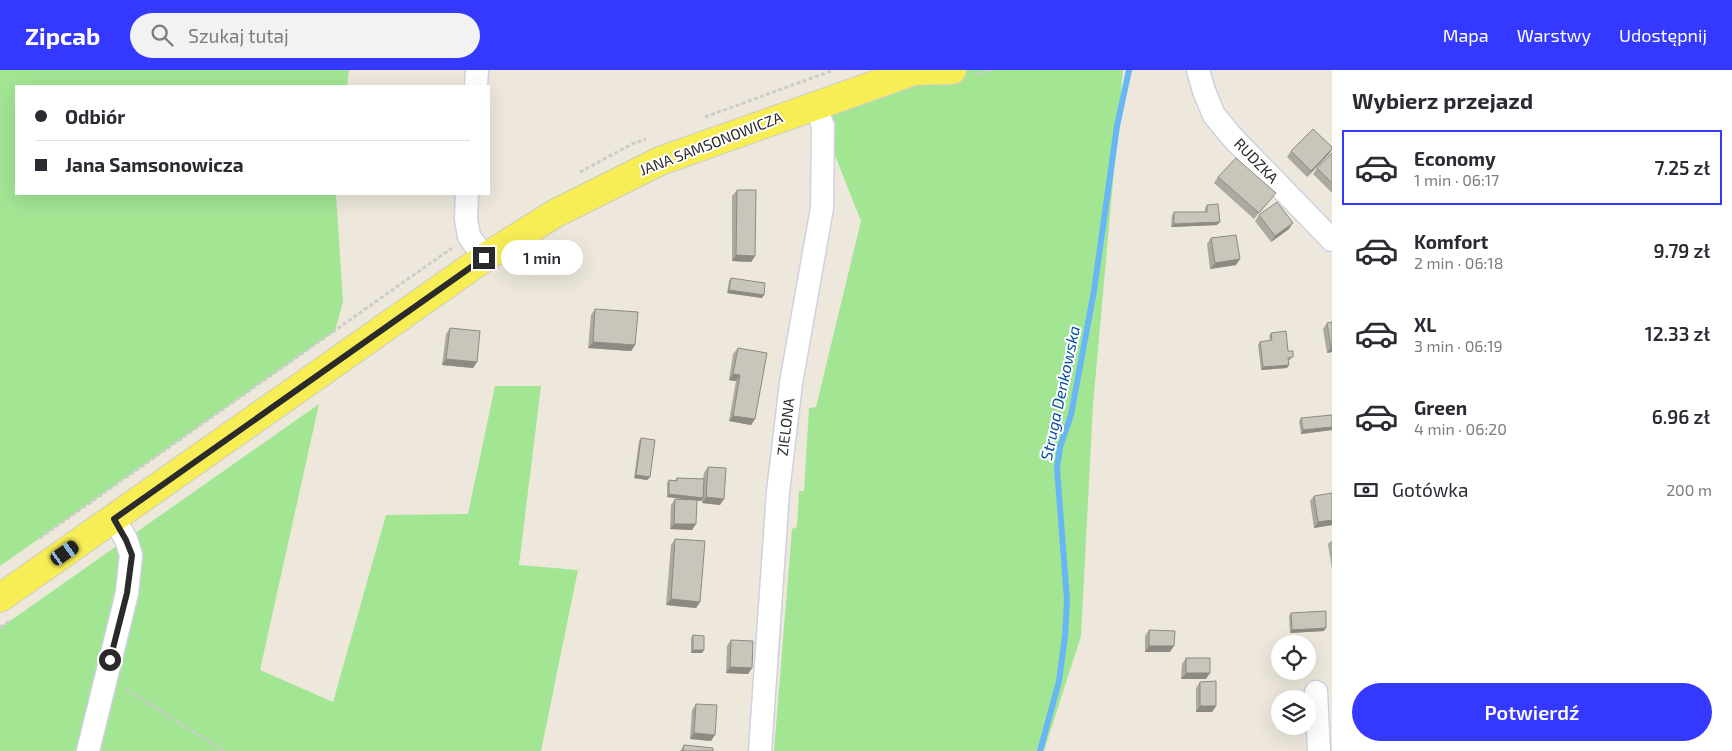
<!DOCTYPE html>
<html lang="pl">
<meta charset="utf-8">
<style>
body{margin:0;font-family:"Exo 2",sans-serif;background:#f2f2f3;color:#2b2b33;height:100vh;display:flex;flex-direction:column;font-size:19px;white-space:nowrap}
*{box-sizing:border-box;margin:0}
p{font-size:16px;color:#7c7c81}
.icon{flex:none;width:28px;height:28px;fill:none;stroke:currentColor;stroke-width:2;stroke-linecap:round;stroke-linejoin:round}
.map{position:relative;flex:1;overflow:hidden}
.details{display:flex;flex-direction:column;background:#fff;width:400px}
.details>*{flex:none}
.hud{position:absolute;left:15px;top:15px;width:475px;height:110px;border-radius:0px;box-shadow:0 5px 20px #0002;display:grid;align-content:center;height:110px;padding:0 20px;background:#fff}
.fabs{position:absolute;left:1271px;top:565px;display:grid;gap:10px}
.fabs a{display:grid;place-items:center;width:45px;height:45px;border-radius:50%;background:#fff;box-shadow:0 5px 20px #0002;font-size:25px}
.end{position:absolute;width:22px;height:22px;margin:-11px;border:6px solid #2a2a2a;background:#fff;box-shadow:0 0 0 2px #fff}
.from{border-radius:50%}
.bubble{position:absolute;height:35px;border-radius:18px;background:#fff;box-shadow:0 5px 20px #0002;font-size:16px;font-weight:600;line-height:35px;text-align:center}
.car{position:absolute;width:15px;height:30px;margin:-15px -8px;border-radius:6px;box-shadow:0 0 4px 1px #0007;background:linear-gradient(#222 24%,#8ab4d8 0 40%,#222 0 76%,#8ab4d8 0 86%,#222 0)}
.hud b{display:flex;align-items:center;gap:18px;height:48px;font-size:19px}
.hud b+b{border-top:1px solid #e1e1e2}
.hud i{width:12px;height:12px;background:#2b2b33}
ul{padding:0;list-style:none}
li{display:flex;align-items:center;gap:15px;height:75px;margin:0 10px 8px;padding:0 10px;border:2px solid transparent;border-radius:0px}
li div{flex:1}
li b{display:block;font-size:19px}
li em{font-style:normal;font-weight:600}
li.active{border-color:#3538ff}
li>.icon{width:45px;height:45px;stroke-width:1.5}
h2{padding:0 20px;font-size:22px;line-height:60px}
.pay{display:flex;align-items:center;gap:12px;height:55px;padding:0 20px;font-size:19px}
.pay p{margin-inline-start:auto}
.action{display:flex;gap:10px;margin-top:auto;padding:10px 20px}
.action a{flex:1;height:58px;border-radius:30px;background:#3538ff;color:#fff;font-size:20px;font-weight:600;line-height:58px;text-align:center}
header{display:flex;align-items:center;gap:30px;box-sizing:border-box;height:70px;padding:0 25px;background:#3538ff;color:#fff}
header strong{font-size:24px}
nav{display:flex;gap:28px;margin-inline-start:auto;font-size:18px}
.search{width:350px;height:45px;background:#f2f2f3;display:flex;align-items:center;gap:12px;box-sizing:border-box;padding:0 18px;border-radius:28px;color:#7c7c81;font-size:19px}
main{display:flex;flex:1;min-height:0}
.map>svg:first-child{display:block}
.green{fill:#a2e694}
.lines{fill:none;stroke-linecap:round;stroke-linejoin:round}
.stream{stroke:#68b7f4;stroke-width:6}
.minor-casing{stroke:#d0d0e3;stroke-width:25}
.major-casing{stroke:#ccc;stroke-width:30}
.path{stroke:#ccc;stroke-width:3;stroke-dasharray:4 2.5;stroke-linecap:butt}
.minor{stroke:#fff;stroke-width:22}
.major{stroke:#f7ee55;stroke-width:28}
.wall{fill:#aca9a0}
.shaded-wall{fill:#8c8a82}
.building{fill:#c8c5ba;stroke:#8c8a82}
.route{stroke:#2a2a2a;stroke-width:6}
.labels{text-anchor:middle;stroke-width:4;stroke-linejoin:round;paint-order:stroke}
.street-label{font-size:15px;fill:#2a2a2a;stroke:#fff}
.water-label{font-size:16px;font-style:italic;fill:#0751a1;stroke:#fff}
</style>
<header>
<strong>Zipcab</strong>
<div class="search"><svg class="icon" aria-label="search" viewBox="0 0 24 24"><circle cx="10" cy="10" r="6"/><path d="M15 15l6 6"/></svg>Szukaj tutaj</div>
<nav><a>Mapa</a><a>Warstwy</a><a>Udostępnij</a></nav>
</header>
<main>
<div class="map">
<svg width="1332" height="681" viewBox="0 0 1332 681">
<rect width="100%" height="100%" fill="#ede8db"/>
<!-- green -->
<g class="green">
<polygon points="0,0 349,0 347,16 16,16 16,124 336,124 343,231 335,261 0,496"/>
<polygon points="952,0 1123,0 1093,335 1081,566 1044,681 774,681 792,459 797,457 799,421 804,421 809,338 816,337 861,151 815,35"/>
<polygon points="495,316 541,316 519,495 578,500 541,681 0,681 0,558 319,334 260,600 333,632 386,445 468,444"/>
</g>
<g class="lines">
<!-- stream -->
<polyline class="stream" points="1040,681 1059,611 1065,566 1067,530 1057,398 1060,377 1071,345 1094,221 1117,56 1129,0"/>
<!-- minor casing -->
<g class="minor-casing">
<g id="minor">
<polyline points="1198,0 1204,21 1214,45 1232,67 1332,170"/>
<polyline points="476,16 477,0"/>
<polyline points="467,124 466,149 469,166 484,188"/>
<polyline points="1316,622 1319,681"/>
<polyline points="88,681 127,523 131,485 126,469 114,449"/>
<polyline points="760,681 778,422 791,313 822,138 823,56 815,35"/>
</g>
</g>
<!-- major casing -->
<g class="major-casing">
<polyline id="major" points="0,528 484,188 556,143 660,91 914,1 952,0"/>
</g>
<!-- path -->
<g class="path">
<polyline points="975,5 991,0"/>
<polyline points="705,47 834,0"/>
<polyline points="580,102 632,74 646,69"/>
<polyline points="40,468 452,178"/>
<polyline points="0,557 9,551"/>
<polyline points="126,619 224,681"/>
</g>
<!-- minor -->
<use href="#minor" class="minor"/>
<!-- major -->
<use href="#major" class="major"/>
</g>
<!-- wall -->
<g class="wall">
<polygon points="1332,80 1329,84 1307,107 1287,87 1291,81"/>
<polygon points="1332,83 1332,123 1313,104 1317,98"/>
<polygon points="1218,107 1276,123 1254,149 1214,113"/>
<polygon points="737,120 755,186 751,192 732,191 732,126"/>
<polygon points="1207,135 1217,155 1171,157 1172,145 1174,142 1205,142 1205,138"/>
<polygon points="1259,145 1289,159 1271,172 1255,151"/>
<polygon points="1211,168 1236,195 1210,199 1207,174"/>
<polygon points="731,208 762,228 727,223 729,211"/>
<polygon points="595,239 635,275 631,281 588,278 591,245"/>
<polygon points="1327,253 1332,282 1327,283 1323,259"/>
<polygon points="450,258 477,292 473,298 442,295 446,264"/>
<polygon points="1271,263 1288,281 1291,290 1288,290 1287,298 1261,300 1258,275 1260,272 1270,270 1269,266"/>
<polygon points="738,278 755,349 751,355 729,351 736,311 729,310 733,284"/>
<polygon points="1332,345 1332,360 1301,364 1299,351 1301,348"/>
<polygon points="641,368 650,407 647,410 634,408 639,371"/>
<polygon points="708,397 720,435 702,433 702,430 701,431 697,430 692,460 670,459 671,435 675,429 690,430 667,427 667,413 669,410 675,410 677,408 703,409 704,403"/>
<polygon points="1314,426 1332,455 1314,458 1310,431"/>
<polygon points="675,469 700,532 696,538 666,535 671,475"/>
<polygon points="1331,471 1332,471 1332,500 1328,474"/>
<polygon points="1291,543 1324,561 1290,563 1289,546"/>
<polygon points="1149,560 1170,582 1145,582 1145,566"/>
<polygon points="693,565 702,583 691,583 691,568"/>
<polygon points="731,570 752,598 748,604 726,603 727,576"/>
<polygon points="1186,588 1206,609 1181,609 1182,594"/>
<polygon points="1200,612 1216,636 1212,642 1196,642 1196,618"/>
<polygon points="696,634 711,671 690,669 692,640"/>
<polygon points="684,675 713,681 680,681"/>
</g>
<!-- shaded-wall -->
<g class="shaded-wall">
<polygon points="1332,79 1329,84 1307,107 1311,101"/>
<polygon points="1220,152 1217,155 1171,157 1174,154"/>
<polygon points="1293,153 1289,159 1271,172 1275,166"/>
<polygon points="736,185 755,186 751,192 732,191"/>
<polygon points="1240,189 1236,195 1210,199 1215,193"/>
<polygon points="729,220 764,225 762,228 727,223"/>
<polygon points="593,272 635,275 631,281 588,278"/>
<polygon points="1332,276 1332,282 1327,283 1331,277"/>
<polygon points="446,289 477,292 473,298 442,295"/>
<polygon points="1289,295 1287,298 1261,300 1263,297"/>
<polygon points="733,304 740,305 736,311 729,310"/>
<polygon points="733,346 755,349 751,355 729,351"/>
<polygon points="1332,357 1332,360 1301,364 1303,360"/>
<polygon points="636,405 650,407 647,410 634,408"/>
<polygon points="669,424 703,428 701,431 667,427"/>
<polygon points="706,427 724,429 720,435 702,433"/>
<polygon points="1332,450 1332,455 1314,458 1318,452"/>
<polygon points="674,454 696,454 692,460 670,459"/>
<polygon points="671,529 700,532 696,538 666,535"/>
<polygon points="1326,558 1324,561 1290,563 1292,560"/>
<polygon points="1149,576 1174,576 1170,582 1145,582"/>
<polygon points="693,580 704,580 702,583 691,583"/>
<polygon points="730,597 752,598 748,604 726,603"/>
<polygon points="1186,603 1210,603 1206,609 1181,609"/>
<polygon points="1200,636 1216,636 1212,642 1196,642"/>
<polygon points="694,663 715,665 711,671 690,669"/>
</g>
<!-- building -->
<g class="building">
<polygon points="1313,59 1332,77 1332,79 1311,101 1291,81"/>
<polygon points="1332,83 1332,113 1317,98"/>
<polygon points="1236,88 1276,123 1259,143 1218,107"/>
<polygon points="737,120 756,120 755,186 736,185"/>
<polygon points="1277,132 1293,153 1275,166 1259,145"/>
<polygon points="1218,134 1220,152 1174,154 1174,142 1207,142 1207,135"/>
<polygon points="1236,165 1240,189 1215,193 1211,168"/>
<polygon points="731,208 765,213 764,225 729,220"/>
<polygon points="595,239 638,242 635,275 593,272"/>
<polygon points="1332,252 1332,276 1331,277 1327,253"/>
<polygon points="450,258 480,261 477,292 446,289"/>
<polygon points="1286,261 1288,281 1293,281 1293,287 1288,288 1289,295 1263,297 1260,272 1272,270 1271,263"/>
<polygon points="738,278 767,283 755,349 733,346 740,305 733,304"/>
<polygon points="1332,345 1332,357 1303,360 1301,348"/>
<polygon points="641,368 655,370 650,407 636,405"/>
<polygon points="708,397 726,398 724,429 706,427"/>
<polygon points="677,408 704,409 703,428 669,424 669,410 677,411"/>
<polygon points="1332,423 1332,450 1318,452 1314,426"/>
<polygon points="675,429 697,430 696,454 674,454"/>
<polygon points="675,469 705,471 700,532 671,529"/>
<polygon points="1326,541 1326,558 1292,560 1291,543"/>
<polygon points="1149,560 1175,561 1174,576 1149,576"/>
<polygon points="693,565 704,566 704,580 693,580"/>
<polygon points="731,570 753,571 752,598 730,597"/>
<rect x="1186" y="588" width="24" height="15"/>
<polygon points="1216,611 1216,636 1200,636 1200,612"/>
<polygon points="696,634 717,635 715,665 694,663"/>
<polygon points="684,675 713,678 713,681 683,681"/>
</g>
<g class="lines">
<!-- route -->
<polyline class="route" points="110,590 127,523 132,485 126,470 114,449 484,188"/>
</g>
<g class="labels">
<!-- street labels -->
<g class="street-label">
<text transform="translate(711 74) rotate(-21)" y="5">JANA SAMSONOWICZA</text>
<text transform="translate(1256 91) rotate(46)" y="5">RUDZKA</text>
<text transform="translate(786 357) rotate(-83)" y="5">ZIELONA</text>
</g>
<!-- water labels -->
<g class="water-label">
<text transform="translate(1060 323) rotate(-78)" y="6">Struga Denkowska</text>
</g>
</g>
</svg>
<div class="fabs">
<a><svg class="icon" aria-label="locate" viewBox="0 0 24 24"><circle cx="12" cy="12" r="6"/><path d="M12 2v4M12 18v4M2 12h4M18 12h4"/></svg></a>
<a><svg class="icon" aria-label="layers" viewBox="0 0 24 24"><path d="M12 4l9 5-9 5-9-5zM3 14l9 5 9-5"/></svg></a>
</div>
<i class="end from" style="left:110px;top:590px"></i>
<i class="end" style="left:484px;top:188px"></i>
<div class="bubble" style="left:501px;top:170px;width:82px">1 min</div>
<i class="car" style="left:65px;top:483px;rotate:55deg"></i>
<div class="hud">
<b><i class="from"></i>Odbiór</b>
<b><i></i>Jana Samsonowicza</b>
</div>
</div>
<section class="details">
<h2>Wybierz przejazd</h2>
<ul>
<li class="active"><svg class="icon" aria-label="car" viewBox="0 0 24 24"><path d="M5 17H2v-5l4-1 3-4h7l3 4 3 1v5h-3M9 17h6M6 11h13"/><circle cx="7" cy="17" r="2"/><circle cx="17" cy="17" r="2"/></svg><div><b>Economy</b><p>1 min · 06:17</p></div><em>7.25 zł</em></li>
<li><svg class="icon" aria-label="car" viewBox="0 0 24 24"><path d="M5 17H2v-5l4-1 3-4h7l3 4 3 1v5h-3M9 17h6M6 11h13"/><circle cx="7" cy="17" r="2"/><circle cx="17" cy="17" r="2"/></svg><div><b>Komfort</b><p>2 min · 06:18</p></div><em>9.79 zł</em></li>
<li><svg class="icon" aria-label="car" viewBox="0 0 24 24"><path d="M5 17H2v-5l4-1 3-4h7l3 4 3 1v5h-3M9 17h6M6 11h13"/><circle cx="7" cy="17" r="2"/><circle cx="17" cy="17" r="2"/></svg><div><b>XL</b><p>3 min · 06:19</p></div><em>12.33 zł</em></li>
<li><svg class="icon" aria-label="car" viewBox="0 0 24 24"><path d="M5 17H2v-5l4-1 3-4h7l3 4 3 1v5h-3M9 17h6M6 11h13"/><circle cx="7" cy="17" r="2"/><circle cx="17" cy="17" r="2"/></svg><div><b>Green</b><p>4 min · 06:20</p></div><em>6.96 zł</em></li>
</ul>
<div class="pay"><svg class="icon" aria-label="cash" viewBox="0 0 24 24"><path d="M3 7h18v10H3z"/><circle cx="12" cy="12" r="2"/></svg>Gotówka<p>200 m</p></div>
<div class="action"><a>Potwierdź</a></div>
</section>
</main>
